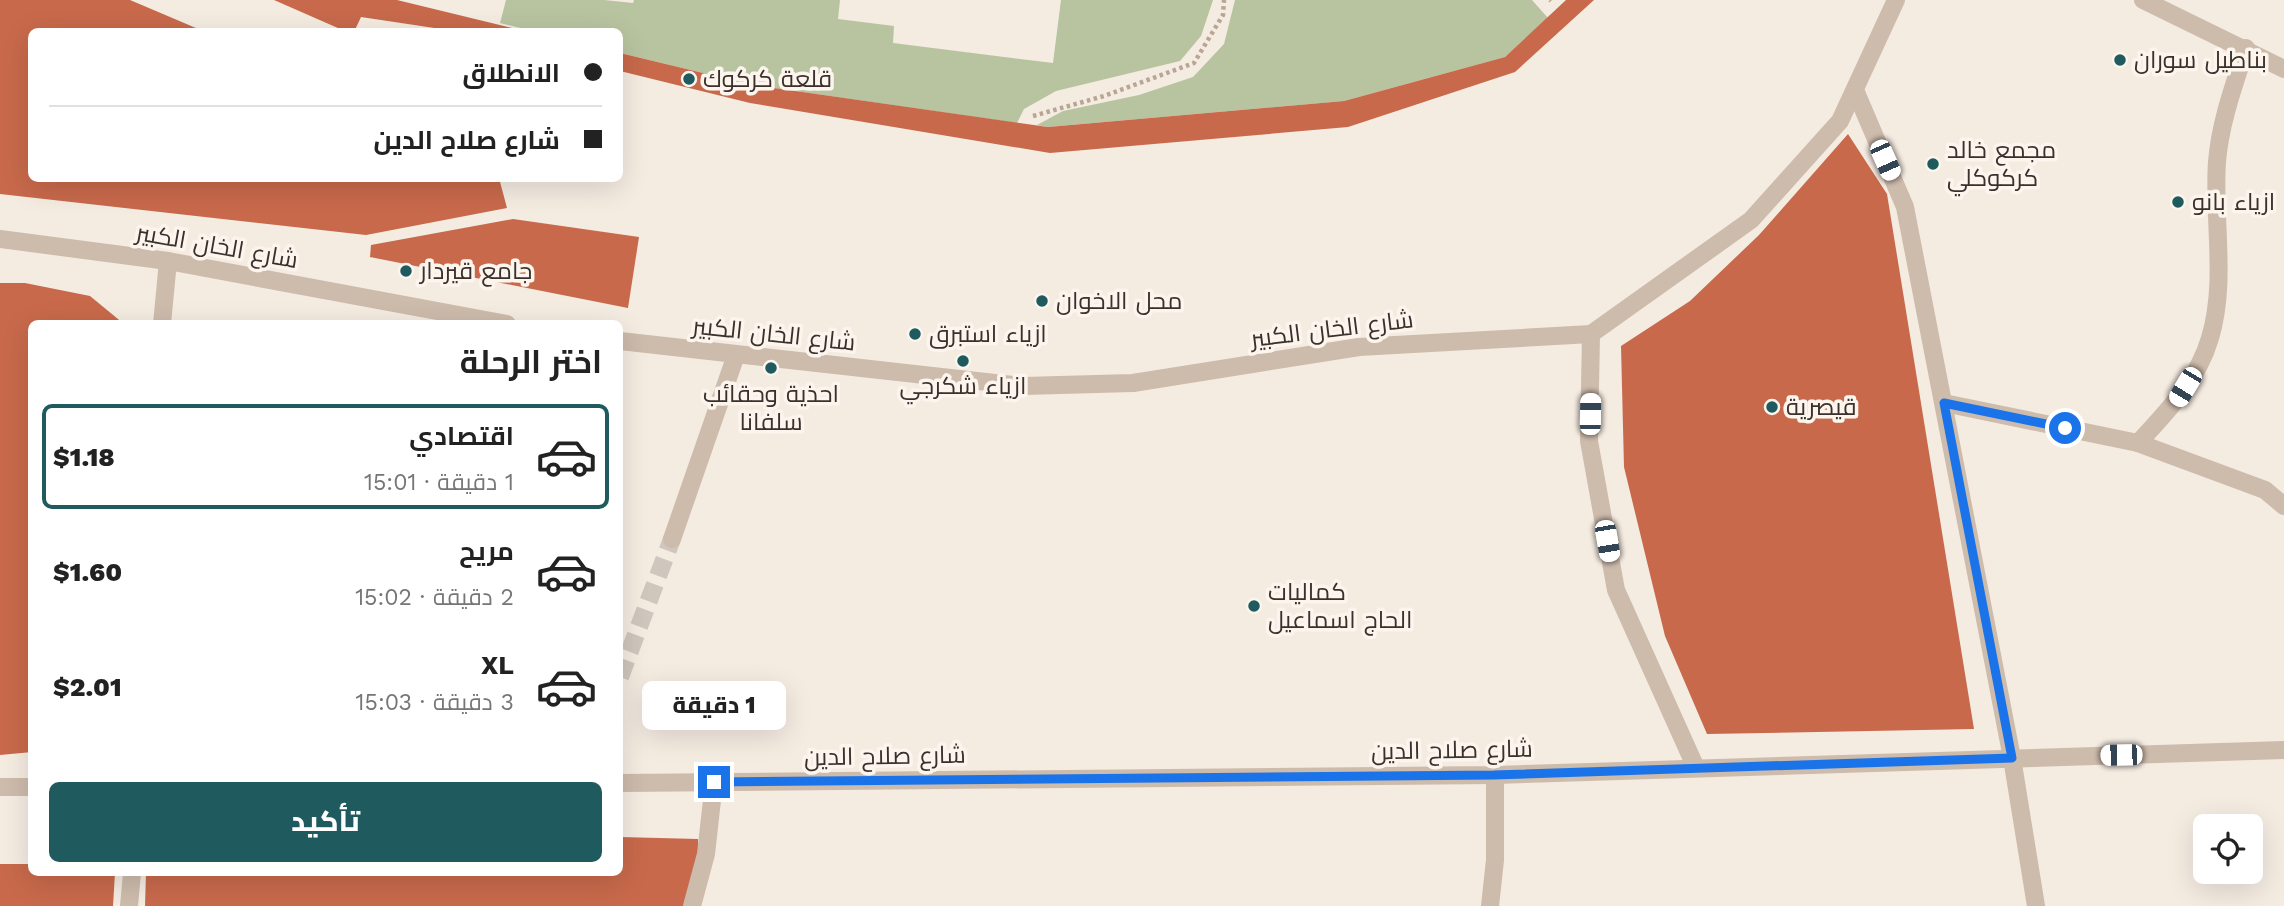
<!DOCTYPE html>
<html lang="ar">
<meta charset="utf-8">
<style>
body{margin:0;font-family:"Work Sans",Cairo,sans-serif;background:#f6f6f6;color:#222;direction:rtl;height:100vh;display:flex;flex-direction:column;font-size:26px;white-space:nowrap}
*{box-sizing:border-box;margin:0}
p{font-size:23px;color:#767676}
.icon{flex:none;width:38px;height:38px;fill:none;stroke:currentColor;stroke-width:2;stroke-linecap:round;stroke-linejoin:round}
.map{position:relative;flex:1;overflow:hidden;direction:ltr}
.side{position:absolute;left:28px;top:320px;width:595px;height:556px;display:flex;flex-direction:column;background:#fff;border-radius:10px;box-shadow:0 7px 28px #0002;direction:rtl}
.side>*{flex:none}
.hud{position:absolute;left:28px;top:28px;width:595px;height:154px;border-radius:10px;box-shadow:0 7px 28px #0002;direction:rtl;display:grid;align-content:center;height:154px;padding:0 21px;background:#fff}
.buttons{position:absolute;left:2193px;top:814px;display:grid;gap:14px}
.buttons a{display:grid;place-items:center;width:70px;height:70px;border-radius:10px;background:#fff;box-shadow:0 7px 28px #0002;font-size:35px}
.end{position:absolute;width:32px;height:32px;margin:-16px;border:9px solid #1a73e8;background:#fff;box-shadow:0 0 0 4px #fff}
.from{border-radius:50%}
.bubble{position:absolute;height:49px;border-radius:10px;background:#fff;box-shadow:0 7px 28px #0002;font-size:23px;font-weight:800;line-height:49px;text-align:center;direction:rtl}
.car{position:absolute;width:21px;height:42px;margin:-21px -10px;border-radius:9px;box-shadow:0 0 5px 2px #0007;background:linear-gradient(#fff 24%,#345 0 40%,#fff 0 76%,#345 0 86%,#fff 0)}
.hud b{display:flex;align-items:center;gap:24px;height:66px;font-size:26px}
.hud b+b{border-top:2px solid #e0e0e0}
.hud i{width:18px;height:18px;background:#222}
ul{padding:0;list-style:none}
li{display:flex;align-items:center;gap:21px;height:105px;margin:0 14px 10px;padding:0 7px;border:4px solid transparent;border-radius:10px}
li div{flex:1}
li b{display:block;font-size:26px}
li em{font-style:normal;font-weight:800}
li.selected{border-color:#1f5a5e}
li>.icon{width:63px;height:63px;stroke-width:1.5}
h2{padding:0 21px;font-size:32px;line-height:84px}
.primary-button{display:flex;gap:14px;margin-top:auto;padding:14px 21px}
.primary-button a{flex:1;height:80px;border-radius:10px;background:#1f5a5e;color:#fff;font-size:28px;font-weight:800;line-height:80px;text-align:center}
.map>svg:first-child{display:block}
.green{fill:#b8c4a0}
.building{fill:#c8694b}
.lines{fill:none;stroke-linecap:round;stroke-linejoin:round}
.pedestrian-tunnel{stroke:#cfc6bd;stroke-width:18;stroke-dasharray:18 9;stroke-linecap:butt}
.path{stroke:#b9a596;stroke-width:4.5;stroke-dasharray:3.5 3.5;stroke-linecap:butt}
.pedestrian{stroke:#cdbbac;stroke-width:18}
.minor{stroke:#cdbbac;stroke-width:18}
.tertiary{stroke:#cdbbac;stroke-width:18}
.route{stroke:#1a73e8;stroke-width:9}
.poi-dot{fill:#1f5a5e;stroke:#fbf5ee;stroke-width:2.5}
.labels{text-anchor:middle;stroke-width:7;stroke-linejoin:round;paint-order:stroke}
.poi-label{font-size:24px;fill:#3b302b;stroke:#fbf5ee;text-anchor:start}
.street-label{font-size:24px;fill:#3b302b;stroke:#fbf5ee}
</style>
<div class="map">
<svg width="2284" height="906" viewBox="0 0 2284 906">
<rect width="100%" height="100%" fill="#f4ebe1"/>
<!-- green -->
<g class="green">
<polygon points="506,0 604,0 633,3 634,0 840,0 838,19 894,26 893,43 1053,63 1061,0 1213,0 1201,36 1180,61 1056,91 1024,109 1017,123 753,85 620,53 620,32 533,31 500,23"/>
<polygon points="1235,0 1532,0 1548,18 1505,57 1344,101 1048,127 1037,125 1063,111 1139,95 1193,77 1224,44"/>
</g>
<!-- building -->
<g class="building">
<polygon points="0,0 130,0 203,31 32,32 32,178 499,178 507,208 366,235 0,194"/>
<polygon points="274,0 397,0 528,32 461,32 361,17 354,32 347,32"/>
<polygon points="1566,0 1594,0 1515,72 1348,127 1050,153 750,103 620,71 620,53 753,85 1048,127 1344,101 1505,57"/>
<polygon points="1848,134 1887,194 1974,729 1707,734 1665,636 1624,467 1621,346 1690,301 1759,235"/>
<polygon points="513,219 639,237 628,308 370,257 371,245"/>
<polygon points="0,283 25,283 90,296 124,324 32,324 32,752 0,755"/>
<polygon points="620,837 698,839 698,858 685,906 145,906 146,873 620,873"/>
<polygon points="0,864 32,864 32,873 115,873 113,906 0,906"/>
</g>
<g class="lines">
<!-- pedestrian-tunnel -->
<polyline class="pedestrian-tunnel" points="620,677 672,539"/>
<!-- path -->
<g class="path">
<polyline points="1550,0 1551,1"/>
<polyline points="1033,116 1104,96 1194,63 1223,15 1224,0"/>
</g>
<!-- pedestrian -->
<g class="pedestrian">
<polyline points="0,239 168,261 507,324"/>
<polyline points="162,324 168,261"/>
<polyline points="620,341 1023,386 1133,383 1359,347 1591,334 1751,220 1840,121 1896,0"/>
<polyline points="672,539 736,355"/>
<polyline points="129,906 132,873"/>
<polyline points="692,906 706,854 714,782"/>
</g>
<!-- minor -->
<g class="minor">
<polyline points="2143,0 2284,69"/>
<polyline points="1855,90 1905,207 2012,758"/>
<polyline points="1591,334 1589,441 1616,590 1696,768"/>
<polyline points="1944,403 2138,443 2265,490 2284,506"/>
<path d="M2138,443C2166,413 2198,380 2210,338C2227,282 2213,220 2217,162C2220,123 2234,85 2246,48"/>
</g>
<!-- tertiary -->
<g class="tertiary">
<polyline points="2012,758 2036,906"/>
<polyline points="620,783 1495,775 2284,750"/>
<polyline points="0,787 32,787"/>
<polyline points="1490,906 1495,860 1495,775"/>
</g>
</g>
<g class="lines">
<!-- route -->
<polyline class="route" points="714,782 1494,775 2012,758 1944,403 2065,428"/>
</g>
<!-- markers -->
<g class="poi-dot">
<circle cx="2120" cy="60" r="7"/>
<circle cx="689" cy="79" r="7"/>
<circle cx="1933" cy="164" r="7"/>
<circle cx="2178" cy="202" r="7"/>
<circle cx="406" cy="271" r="7"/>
<circle cx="1042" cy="301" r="7"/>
<circle cx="915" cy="334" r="7"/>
<circle cx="963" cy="361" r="7"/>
<circle cx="771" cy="368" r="7"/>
<circle cx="1772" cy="407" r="7"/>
<circle cx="1254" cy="606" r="7"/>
</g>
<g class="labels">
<!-- poi labels -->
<g class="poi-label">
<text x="2134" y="68">بناطيل سوران</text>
<text x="703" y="87">قلعة كركوك</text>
<text x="1947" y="158">مجمع خالد<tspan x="1947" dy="28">كركوكلي</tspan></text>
<text x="2192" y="210">ازياء بانو</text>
<text x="420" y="279">جامع قيردار</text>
<text x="1056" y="309">محل الاخوان</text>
<text x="929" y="342">ازياء استبرق</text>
<text x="963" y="394" text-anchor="middle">ازياء شكرجي</text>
<text x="771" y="402" text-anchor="middle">احذية وحقائب<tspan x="771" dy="28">سلفانا</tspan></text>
<text x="1786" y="415">قيصرية</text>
<text x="1268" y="600">كماليات<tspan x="1268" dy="28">الحاج اسماعيل</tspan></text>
</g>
<!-- street labels -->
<g class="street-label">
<text transform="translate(217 246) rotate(10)" y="8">شارع الخان الكبير</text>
<text transform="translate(1332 329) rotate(-7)" y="8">شارع الخان الكبير</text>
<text transform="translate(774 334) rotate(6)" y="8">شارع الخان الكبير</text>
<text transform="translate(1452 750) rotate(-1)" y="8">شارع صلاح الدين</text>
<text transform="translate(885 756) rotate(-1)" y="8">شارع صلاح الدين</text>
</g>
</g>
</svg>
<div class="buttons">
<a><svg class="icon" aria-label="locate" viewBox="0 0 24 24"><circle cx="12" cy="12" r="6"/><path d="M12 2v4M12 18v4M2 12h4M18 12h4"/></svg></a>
</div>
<i class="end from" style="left:2065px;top:428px"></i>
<i class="end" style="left:714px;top:782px"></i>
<div class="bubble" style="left:642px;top:681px;width:144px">1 دقيقة</div>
<i class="car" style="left:1885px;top:160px;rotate:156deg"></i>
<i class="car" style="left:2185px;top:387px;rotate:211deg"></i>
<i class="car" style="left:1590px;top:414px;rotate:1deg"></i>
<i class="car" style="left:1607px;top:541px;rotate:170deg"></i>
<i class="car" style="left:2121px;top:755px;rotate:269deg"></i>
<div class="hud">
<b><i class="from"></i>الانطلاق</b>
<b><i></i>شارع صلاح الدين</b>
</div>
<section class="side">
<h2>اختر الرحلة</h2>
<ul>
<li class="selected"><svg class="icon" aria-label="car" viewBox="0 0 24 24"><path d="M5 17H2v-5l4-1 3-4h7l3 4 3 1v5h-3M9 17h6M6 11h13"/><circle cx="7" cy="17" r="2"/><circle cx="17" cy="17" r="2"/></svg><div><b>اقتصادي</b><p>1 دقيقة · 15:01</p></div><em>$1.18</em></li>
<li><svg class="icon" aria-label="car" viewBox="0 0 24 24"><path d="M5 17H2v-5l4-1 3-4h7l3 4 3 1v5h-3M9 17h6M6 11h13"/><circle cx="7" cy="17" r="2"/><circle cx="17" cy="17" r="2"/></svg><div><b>مريح</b><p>2 دقيقة · 15:02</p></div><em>$1.60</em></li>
<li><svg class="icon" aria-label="car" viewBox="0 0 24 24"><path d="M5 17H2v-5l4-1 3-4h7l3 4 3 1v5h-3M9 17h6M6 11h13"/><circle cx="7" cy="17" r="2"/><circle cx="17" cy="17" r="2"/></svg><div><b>XL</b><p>3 دقيقة · 15:03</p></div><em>$2.01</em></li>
</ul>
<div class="primary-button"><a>تأكيد</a></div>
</section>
</div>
